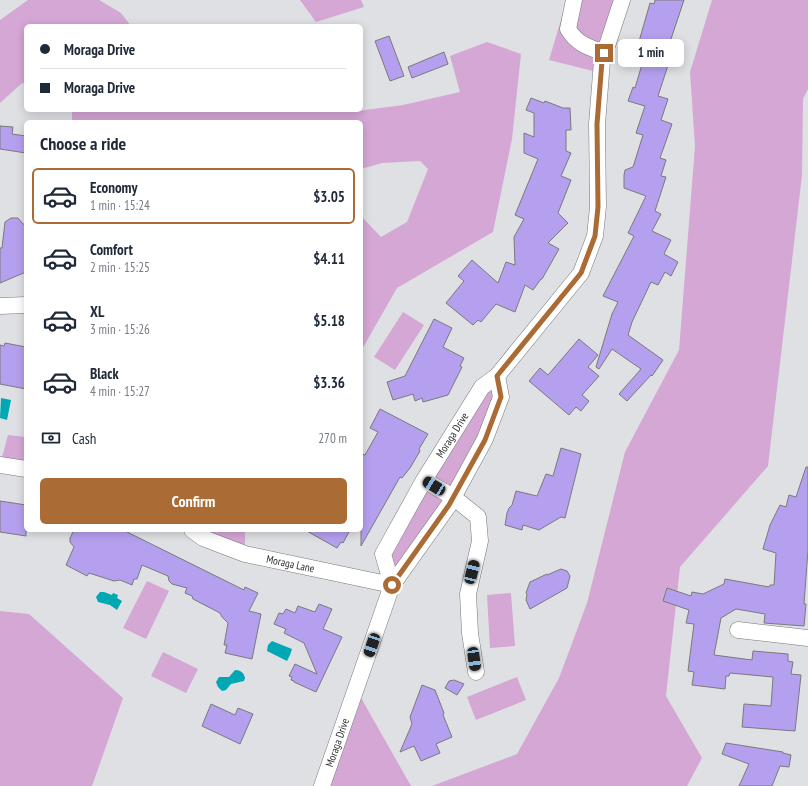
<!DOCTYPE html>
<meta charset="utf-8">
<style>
body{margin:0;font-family:"PT Sans Narrow",sans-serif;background:#f2f2f3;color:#1f2937;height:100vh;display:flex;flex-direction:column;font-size:15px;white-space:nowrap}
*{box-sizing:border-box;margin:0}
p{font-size:13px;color:#747a83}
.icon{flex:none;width:22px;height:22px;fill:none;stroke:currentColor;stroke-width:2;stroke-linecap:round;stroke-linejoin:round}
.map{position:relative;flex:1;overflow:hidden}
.details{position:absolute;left:24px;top:120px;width:339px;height:412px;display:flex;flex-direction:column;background:#fff;border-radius:6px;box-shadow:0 2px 10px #0003}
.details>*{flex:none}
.top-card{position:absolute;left:24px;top:24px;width:339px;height:88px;border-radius:6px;box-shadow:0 2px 10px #0003;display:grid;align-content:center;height:88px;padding:0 16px;background:#fff}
.end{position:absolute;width:18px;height:18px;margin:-9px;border:5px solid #ab6b34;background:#fff;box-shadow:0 0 0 2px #fff}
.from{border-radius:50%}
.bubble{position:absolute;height:28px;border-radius:6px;background:#fff;box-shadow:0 2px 10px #0003;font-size:13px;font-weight:700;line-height:28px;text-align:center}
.car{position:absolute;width:12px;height:24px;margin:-12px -6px;border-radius:5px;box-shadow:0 0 3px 1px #0007;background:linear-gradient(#222 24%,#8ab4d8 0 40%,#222 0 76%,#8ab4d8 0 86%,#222 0)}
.top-card b{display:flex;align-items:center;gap:14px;height:38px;font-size:15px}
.top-card b+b{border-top:1px solid #e0e1e3}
.top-card i{width:10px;height:10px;background:#1f2937}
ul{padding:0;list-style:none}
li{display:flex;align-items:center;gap:12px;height:56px;margin:0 8px 6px;padding:0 8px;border:2px solid transparent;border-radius:6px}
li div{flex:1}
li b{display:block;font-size:15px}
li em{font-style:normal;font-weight:700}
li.selected{border-color:#ab6b34}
li>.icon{width:36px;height:36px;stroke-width:1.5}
h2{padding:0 16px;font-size:18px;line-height:48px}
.pay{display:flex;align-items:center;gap:10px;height:44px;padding:0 16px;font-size:15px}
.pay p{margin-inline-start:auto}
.cta{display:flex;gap:8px;margin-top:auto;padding:8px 16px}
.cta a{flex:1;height:46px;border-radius:6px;background:#ab6b34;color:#fff;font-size:16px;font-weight:700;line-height:46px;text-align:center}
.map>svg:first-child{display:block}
.green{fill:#d5a7d5}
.water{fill:#00a8b3}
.building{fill:#b5a0ef;stroke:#7a797c}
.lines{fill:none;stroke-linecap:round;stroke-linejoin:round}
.minor-casing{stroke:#76777a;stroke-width:17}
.minor{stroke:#fff;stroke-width:16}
.route{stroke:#ab6b34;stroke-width:5}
.labels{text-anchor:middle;stroke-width:3;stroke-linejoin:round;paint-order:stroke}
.street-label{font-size:11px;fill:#2f2f30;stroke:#ecedf0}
</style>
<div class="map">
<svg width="808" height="786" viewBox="0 0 808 786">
<rect width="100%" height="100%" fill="#dfe0e3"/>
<!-- green -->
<g class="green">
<polygon points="28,0 99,0 121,13 131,26 26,26 26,84 22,83 0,103 0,20"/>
<polygon points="300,0 361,0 364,7 316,22"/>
<polygon points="567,0 622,0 601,73 549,60"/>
<polygon points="712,0 808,0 808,89 803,99 802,175 768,466 680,567 666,696 702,758 687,786 432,786 517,754 559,678 587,603 625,452 679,350 695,146 690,72"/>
<polygon points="487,42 521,54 512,139 493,232 397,288 361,351 361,216 381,237 407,222 428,169 420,161 382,163 361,169 361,122 72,122 72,110 301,110 303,112 350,112 403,105 460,92 450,56"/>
<polygon points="403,312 424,325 395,370 374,357"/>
<polygon points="497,376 485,439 392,585 383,554"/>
<polygon points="8,435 26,437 26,469 0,465"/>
<polygon points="192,530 245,530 245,554"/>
<polygon points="147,581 169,591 146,639 123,628"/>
<polygon points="511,593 515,646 490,648 487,595"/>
<polygon points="0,611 29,614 123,698 92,786 0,786"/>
<polygon points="163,652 198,669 186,693 151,676"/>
<polygon points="517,677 526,700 476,720 467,697"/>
<polygon points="356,689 411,786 322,786"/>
</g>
<!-- water -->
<g class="water">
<polygon points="1,398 11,400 7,420 0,418"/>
<polygon points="100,592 104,592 112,595 113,593 118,595 117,598 122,601 117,610 110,605 98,602 96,597"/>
<polygon points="272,641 292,649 290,655 287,661 267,651 268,645"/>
<path d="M235,670C241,670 244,673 245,678L244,681L231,684L226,690L222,691L218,687L216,682L219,677H229Z"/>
</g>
<!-- building -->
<g class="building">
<polygon points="655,0 684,0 667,51 672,53 658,96 668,99 661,120 672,124 660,158 666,160 661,176 666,177 655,211 661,214 652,231 671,240 664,254 678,262 671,276 665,272 658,285 651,282 632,322 628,335 663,360 652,376 651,375 627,401 619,394 641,369 612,349 599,369 596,367 612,314 618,302 603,296 634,236 628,233 646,196 624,188 624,175 625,170 633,167 643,135 636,133 645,106 628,101 633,87 635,88 643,61 634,59 650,3 654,4"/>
<polygon points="389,36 404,76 390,81 375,41"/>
<polygon points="444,52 448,64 412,78 408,67"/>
<polygon points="531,98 544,103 545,101 563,108 570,108 571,130 566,130 566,151 571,153 561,176 571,180 558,213 568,223 548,243 559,249 542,279 541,279 533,290 525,285 515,312 496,304 481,322 478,320 473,325 446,303 464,281 458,276 472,260 498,283 506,262 515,265 514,237 524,219 515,215 538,159 524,153 524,133 534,137 534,113 526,110"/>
<polygon points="0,126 13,127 12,134 26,136 26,153 0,149"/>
<polygon points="11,218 18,218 23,224 26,225 26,272 0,283 0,248 2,248 5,222"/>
<polygon points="434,319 452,328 443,347 464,358 460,366 462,367 448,395 423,402 422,398 415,401 413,394 393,400 387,382 405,376"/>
<polygon points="579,339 598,355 588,367 599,376 582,395 589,401 581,411 576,407 569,415 529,381 540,368 548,375"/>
<polygon points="5,343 26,347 26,389 0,384 0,345 4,346"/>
<polygon points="380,409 428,434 419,449 420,451 410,468 402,478 400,477 361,546 361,453 365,455 378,432 370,428"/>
<polygon points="561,448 581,454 565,518 561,517 539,530 523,525 522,530 505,525 507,513 509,508 512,505 516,491 537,496 546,474 553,476"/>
<polygon points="806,467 808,467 808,550 804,604 806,604 804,626 764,623 765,614 736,609 721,618 714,655 752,660 753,651 788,654 788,661 793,662 791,674 801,675 795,731 742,727 744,704 771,706 773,677 730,673 729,676 726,676 725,689 692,685 694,672 688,671 694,624 686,623 689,610 663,601 667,588 691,596 692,592 703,594 724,584 725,579 769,587 770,585 774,585 776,553 763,549 770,525 780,505 786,507 789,495 796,497"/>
<polygon points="0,501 26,505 26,536 0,532"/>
<polygon points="74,530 123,530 244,590 245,587 258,593 249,611 261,614 252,659 225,653 227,645 224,645 228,623 222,617 220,613 193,599 192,596 185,593 187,588 172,584 169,581 168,576 142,565 137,579 134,579 132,585 120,580 114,581 89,573 87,576 66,565 74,547 70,542 70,538"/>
<polygon points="305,530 350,530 343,543 341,542 337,548"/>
<polygon points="561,569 567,571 570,576 567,588 530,609 526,600 527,594 526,593 530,582 547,574 547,575"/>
<polygon points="319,604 332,609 323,629 342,637 316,692 294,682 294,681 291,680 292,677 289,676 295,664 317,674 304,643 284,633 286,629 274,624 279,613 283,614 286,609 295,613 298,606 315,612"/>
<polygon points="454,680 464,684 457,695 445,688 449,681"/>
<polygon points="422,685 435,690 444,713 443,715 452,737 436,744 440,753 421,761 414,746 400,752 412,724 410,717"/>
<polygon points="211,704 235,715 238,708 253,714 240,744 202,726"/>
<polygon points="726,743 783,752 783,753 791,755 789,767 780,766 772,786 739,786 749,764 722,754"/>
</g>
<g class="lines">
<!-- minor casing -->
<g class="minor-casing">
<g id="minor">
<path d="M574,0L568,29C577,44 588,47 604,53"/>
<polyline points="0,306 26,305"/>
<polyline points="0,465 26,469"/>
<polyline points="424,480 453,497 478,517 480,541 468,594 470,633 476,672"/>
<path id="s1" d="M192,530L203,538L245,554L392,585"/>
<path id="s2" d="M392,585L383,554L424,480L482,387L497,376L581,273L595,236L598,207L597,124L602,61L622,0"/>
<polyline points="738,630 808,638"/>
<path id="s3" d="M322,786L392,585L449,505L485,439L501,397L497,376"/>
</g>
</g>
<!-- minor -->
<use href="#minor" class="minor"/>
</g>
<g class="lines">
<!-- route -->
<polyline class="route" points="392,585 449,505 485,440 501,397 497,376 581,273 595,236 598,207 597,124 602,61 604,53"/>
</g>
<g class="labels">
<!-- street labels -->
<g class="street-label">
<text dy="4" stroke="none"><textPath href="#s2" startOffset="170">Moraga Drive</textPath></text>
<text dy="4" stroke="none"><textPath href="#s1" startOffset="105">Moraga Lane</textPath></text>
<text dy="4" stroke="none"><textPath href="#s3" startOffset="46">Moraga Drive</textPath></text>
</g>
</g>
</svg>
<i class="end from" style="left:392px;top:585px"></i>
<i class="end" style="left:604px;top:53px"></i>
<div class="bubble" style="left:618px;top:39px;width:66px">1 min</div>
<i class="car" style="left:434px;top:486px;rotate:302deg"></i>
<i class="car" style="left:472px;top:572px;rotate:14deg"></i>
<i class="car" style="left:372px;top:645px;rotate:199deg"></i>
<i class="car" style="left:474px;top:659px;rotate:172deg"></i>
<div class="top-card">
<b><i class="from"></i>Moraga Drive</b>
<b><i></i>Moraga Drive</b>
</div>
<section class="details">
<h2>Choose a ride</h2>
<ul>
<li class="selected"><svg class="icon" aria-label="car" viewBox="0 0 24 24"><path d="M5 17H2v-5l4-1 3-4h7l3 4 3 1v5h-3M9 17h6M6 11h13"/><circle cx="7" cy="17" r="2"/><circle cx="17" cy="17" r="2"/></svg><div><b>Economy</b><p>1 min · 15:24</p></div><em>$3.05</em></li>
<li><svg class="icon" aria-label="car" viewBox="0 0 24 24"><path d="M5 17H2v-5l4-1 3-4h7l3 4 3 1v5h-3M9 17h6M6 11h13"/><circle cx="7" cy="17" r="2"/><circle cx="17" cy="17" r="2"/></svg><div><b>Comfort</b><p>2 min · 15:25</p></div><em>$4.11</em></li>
<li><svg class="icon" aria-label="car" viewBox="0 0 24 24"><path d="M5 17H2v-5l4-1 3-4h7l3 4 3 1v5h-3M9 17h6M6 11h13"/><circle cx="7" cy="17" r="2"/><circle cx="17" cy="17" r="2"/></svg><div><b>XL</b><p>3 min · 15:26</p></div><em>$5.18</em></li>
<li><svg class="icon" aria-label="car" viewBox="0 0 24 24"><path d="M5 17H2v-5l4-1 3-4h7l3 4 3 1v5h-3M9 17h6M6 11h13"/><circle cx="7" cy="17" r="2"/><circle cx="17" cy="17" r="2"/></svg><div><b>Black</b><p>4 min · 15:27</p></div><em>$3.36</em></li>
</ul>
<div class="pay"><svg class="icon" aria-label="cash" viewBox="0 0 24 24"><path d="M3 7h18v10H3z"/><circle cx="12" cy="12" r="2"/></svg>Cash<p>270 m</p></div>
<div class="cta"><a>Confirm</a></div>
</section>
</div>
